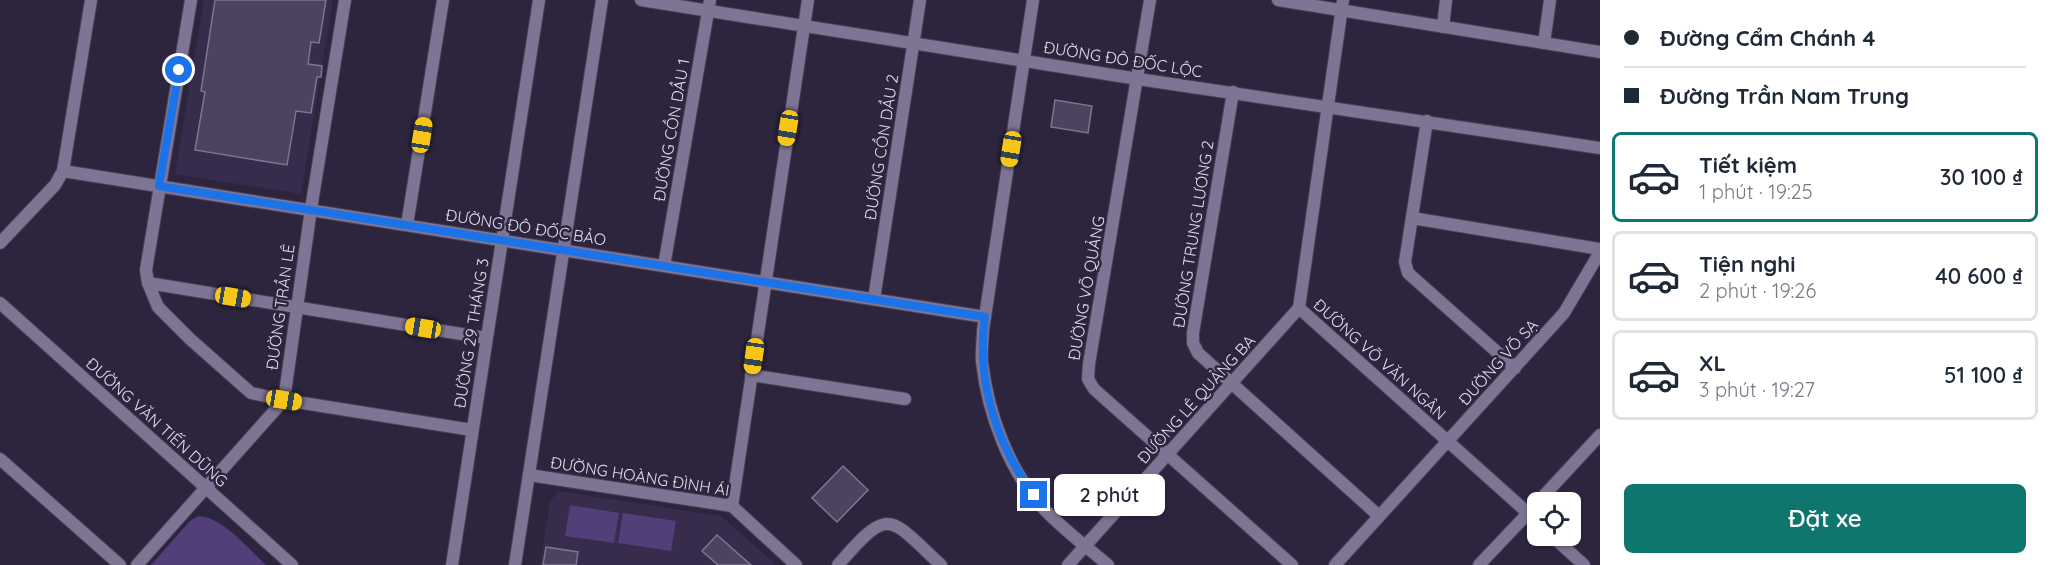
<!DOCTYPE html>
<html lang="vi">
<meta charset="utf-8">
<style>
body{margin:0;font-family:Quicksand,sans-serif;background:#f6f6f7;color:#1f2937;height:100vh;display:flex;flex-direction:column;font-size:22px;white-space:nowrap}
*{box-sizing:border-box;margin:0}
p{font-size:20px;color:#747a83}
.icon{flex:none;width:33px;height:33px;fill:none;stroke:currentColor;stroke-width:2;stroke-linecap:round;stroke-linejoin:round}
.map{position:relative;flex:1;overflow:hidden}
.panel{display:flex;flex-direction:column;background:#fff;width:450px}
.panel>*{flex:none}
.banner{display:grid;align-content:center;height:132px;padding:0 24px;background:#fff}
.buttons{position:absolute;left:1527px;top:492px;display:grid;gap:12px}
.buttons a{display:grid;place-items:center;width:54px;height:54px;border-radius:9px;background:#fff;box-shadow:0 2px 4px #0004;font-size:30px}
.end{position:absolute;width:27px;height:27px;margin:-14px;border:8px solid #1a73e8;background:#fff;box-shadow:0 0 0 3px #fff}
.from{border-radius:50%}
.bubble{position:absolute;height:42px;border-radius:9px;background:#fff;box-shadow:0 2px 4px #0004;font-size:20px;font-weight:600;line-height:42px;text-align:center}
.car{position:absolute;width:18px;height:36px;margin:-18px -9px;border-radius:8px;box-shadow:0 0 4px 2px #0007;background:linear-gradient(#f5c518 24%,#345 0 40%,#f5c518 0 76%,#345 0 86%,#f5c518 0)}
.banner b{display:flex;align-items:center;gap:21px;height:57px;font-size:22px}
.banner b+b{border-top:2px solid #e0e1e3}
.banner i{width:15px;height:15px;background:#1f2937}
ul{padding:0;list-style:none}
li{display:flex;align-items:center;gap:18px;height:90px;margin:0 12px 9px;padding:0 12px;border:3px solid #e0e1e3;border-radius:9px}
li div{flex:1}
li b{display:block;font-size:22px}
li em{font-style:normal;font-weight:600}
li.on{border-color:#0f766e}
li>.icon{width:54px;height:54px;stroke-width:1.5}
.primary-button{display:flex;gap:12px;margin-top:auto;padding:12px 24px}
.primary-button a{flex:1;height:69px;border-radius:9px;background:#0f766e;color:#fff;font-size:24px;font-weight:600;line-height:69px;text-align:center}
main{display:flex;flex:1;min-height:0}
.map>svg:first-child{display:block}
.built{fill:#372c4c}
.green{fill:#523e79}
.building{fill:#4c435f;stroke:#7e7593;stroke-width:1.5}
.lines{fill:none;stroke-linecap:round;stroke-linejoin:round}
.minor-casing{stroke:#473f55;stroke-width:14}
.minor{stroke:#7e7594;stroke-width:12}
.route{stroke:#1a73e8;stroke-width:8}
.labels{text-anchor:middle;stroke-width:5;stroke-linejoin:round;paint-order:stroke}
.street-label{font-size:16px;fill:#e2ddee;stroke:#2d253e}
</style>
<main>
<div class="map">
<svg width="1600" height="565" viewBox="0 0 1600 565">
<rect width="100%" height="100%" fill="#2d253e"/>
<!-- built -->
<g class="built">
<polygon points="204,0 333,0 301,194 175,174"/>
<polygon points="558,491 721,516 776,565 540,565 550,502"/>
</g>
<!-- green -->
<g class="green">
<polygon points="570,505 619,513 614,543 565,536"/>
<polygon points="623,513 676,521 671,551 618,543"/>
<path d="M199,516C222,517 249,549 266,565H151L191,520Z"/>
</g>
<!-- building -->
<g class="building">
<polygon points="215,0 326,0 319,43 311,42 308,64 322,66 321,77 317,77 311,113 296,111 287,165 195,150 205,92 201,91"/>
<polygon points="1055,100 1092,106 1088,133 1051,127"/>
<polygon points="843,466 868,490 837,522 812,498"/>
<polygon points="717,535 751,565 718,565 702,551"/>
<polygon points="546,547 578,552 576,565 543,565"/>
</g>
<g class="lines">
<!-- minor casing -->
<g class="minor-casing">
<g id="minor">
<polyline points="191,0 146,270 148,283 158,307 190,339 251,393 284,400 472,430"/>
<polyline points="641,0 1138,79 1600,148"/>
<path d="M1033,0L983,330C983,340 981,351 982,362C988,414 1009,472 1046,511C1064,530 1087,547 1108,565"/>
<polyline points="1150,0 1089,364 1088,379 1094,389 1292,565"/>
<polyline points="1278,0 1600,52"/>
<polyline points="1443,27 1446,0"/>
<polyline points="1544,43 1550,0"/>
<polyline points="1233,92 1193,333 1193,343 1198,353 1379,516"/>
<polyline points="1427,121 1405,262 1408,273 1515,368"/>
<polyline points="63,171 985,317"/>
<polyline points="1412,218 1600,249"/>
<polyline points="407,225 443,0"/>
<polyline points="0,243 55,185 63,171 91,0"/>
<polyline points="664,266 710,0"/>
<polyline points="148,283 486,338"/>
<polyline points="874,299 920,0"/>
<polyline points="0,303 292,565"/>
<polyline points="1299,308 1538,522"/>
<polyline points="1299,308 1343,0"/>
<polyline points="751,375 905,399"/>
<polyline points="0,459 120,565"/>
<polyline points="529,475 732,506 796,565"/>
<polyline points="1538,502 1600,435"/>
<polyline points="732,506 808,0"/>
<polyline points="1552,536 1584,565"/>
<polyline points="137,565 284,400 311,209 345,0"/>
<polyline points="452,565 539,0"/>
<polyline points="515,565 602,0"/>
<path d="M838,565C890,505 888,516 941,565"/>
<polyline points="1068,565 1299,308"/>
<polyline points="1335,565 1564,313 1600,252"/>
<polyline points="1479,565 1533,508"/>
</g>
</g>
<!-- minor -->
<use href="#minor" class="minor"/>
</g>
<g class="lines">
<!-- route -->
<path class="route" d="M179,70L159,186L985,317C976,380 996,444 1034,495"/>
</g>
<g class="labels">
<!-- street labels -->
<g class="street-label">
<text transform="translate(1123 59) rotate(9)" y="6">ĐƯỜNG ĐÔ ĐỐC LỘC</text>
<text transform="translate(671 130) rotate(-80)" y="6">ĐƯỜNG CỒN DẦU 1</text>
<text transform="translate(881 147) rotate(-81)" y="6">ĐƯỜNG CỒN DẦU 2</text>
<text transform="translate(526 227) rotate(9)" y="6">ĐƯỜNG ĐÔ ĐỐC BẢO</text>
<text transform="translate(1193 234) rotate(-81)" y="6">ĐƯỜNG TRUNG LƯƠNG 2</text>
<text transform="translate(1086 288) rotate(-80)" y="6">ĐƯỜNG VÕ QUẢNG</text>
<text transform="translate(280 307) rotate(-82)" y="6">ĐƯỜNG TRẦN LÊ</text>
<text transform="translate(471 333) rotate(-81)" y="6">ĐƯỜNG 29 THÁNG 3</text>
<text transform="translate(1380 359) rotate(42)" y="6">ĐƯỜNG VÕ VĂN NGÂN</text>
<text transform="translate(1498 362) rotate(-48)" y="6">ĐƯỜNG VÕ SẠ</text>
<text transform="translate(1196 399) rotate(-48)" y="6">ĐƯỜNG LÊ QUẢNG BA</text>
<text transform="translate(157 422) rotate(42)" y="6">ĐƯỜNG VĂN TIẾN DŨNG</text>
<text transform="translate(640 476) rotate(9)" y="6">ĐƯỜNG HOÀNG ĐÌNH ÁI</text>
</g>
</g>
</svg>
<div class="buttons">
<a><svg class="icon" aria-label="locate" viewBox="0 0 24 24"><circle cx="12" cy="12" r="6"/><path d="M12 2v4M12 18v4M2 12h4M18 12h4"/></svg></a>
</div>
<i class="end from" style="left:179px;top:70px"></i>
<i class="end" style="left:1034px;top:495px"></i>
<div class="bubble" style="left:1054px;top:474px;width:111px">2 phút</div>
<i class="car" style="left:788px;top:128px;rotate:189deg"></i>
<i class="car" style="left:422px;top:135px;rotate:9deg"></i>
<i class="car" style="left:1011px;top:149px;rotate:189deg"></i>
<i class="car" style="left:233px;top:297px;rotate:99deg"></i>
<i class="car" style="left:423px;top:328px;rotate:279deg"></i>
<i class="car" style="left:754px;top:356px;rotate:188deg"></i>
<i class="car" style="left:284px;top:400px;rotate:99deg"></i>
</div>
<section class="panel">
<div class="banner">
<b><i class="from"></i>Đường Cẩm Chánh 4</b>
<b><i></i>Đường Trần Nam Trung</b>
</div>
<ul>
<li class="on"><svg class="icon" aria-label="car" viewBox="0 0 24 24"><path d="M5 17H2v-5l4-1 3-4h7l3 4 3 1v5h-3M9 17h6M6 11h13"/><circle cx="7" cy="17" r="2"/><circle cx="17" cy="17" r="2"/></svg><div><b>Tiết kiệm</b><p>1 phút · 19:25</p></div><em>30 100 ₫</em></li>
<li><svg class="icon" aria-label="car" viewBox="0 0 24 24"><path d="M5 17H2v-5l4-1 3-4h7l3 4 3 1v5h-3M9 17h6M6 11h13"/><circle cx="7" cy="17" r="2"/><circle cx="17" cy="17" r="2"/></svg><div><b>Tiện nghi</b><p>2 phút · 19:26</p></div><em>40 600 ₫</em></li>
<li><svg class="icon" aria-label="car" viewBox="0 0 24 24"><path d="M5 17H2v-5l4-1 3-4h7l3 4 3 1v5h-3M9 17h6M6 11h13"/><circle cx="7" cy="17" r="2"/><circle cx="17" cy="17" r="2"/></svg><div><b>XL</b><p>3 phút · 19:27</p></div><em>51 100 ₫</em></li>
</ul>
<div class="primary-button"><a>Đặt xe</a></div>
</section>
</main>
